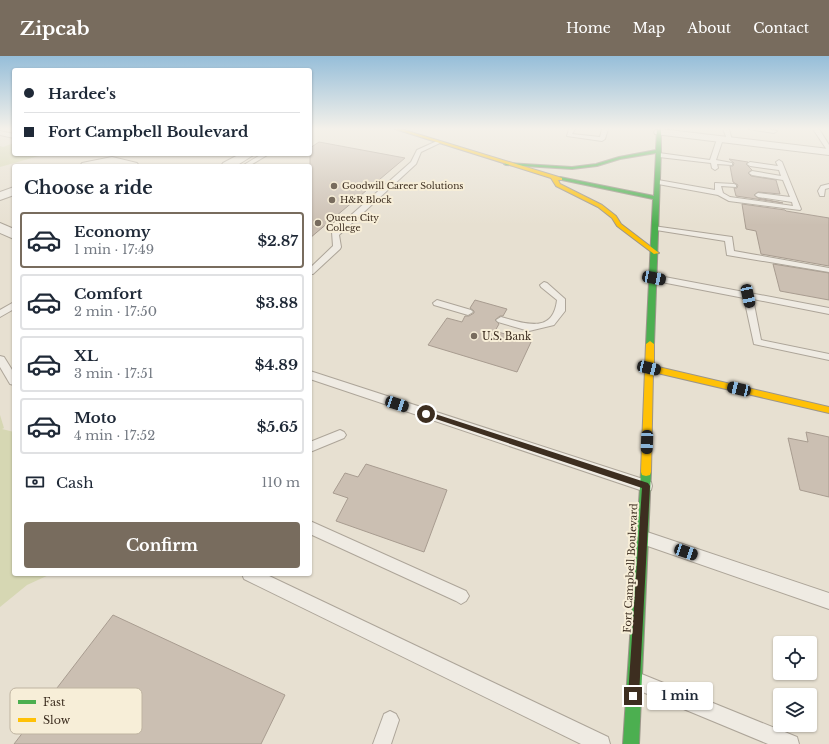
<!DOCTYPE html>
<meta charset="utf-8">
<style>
body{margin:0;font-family:"Libre Baskerville",serif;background:#f6f6f7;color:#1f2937;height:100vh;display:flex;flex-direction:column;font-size:15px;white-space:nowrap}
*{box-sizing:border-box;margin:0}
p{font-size:13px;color:#747a83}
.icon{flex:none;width:22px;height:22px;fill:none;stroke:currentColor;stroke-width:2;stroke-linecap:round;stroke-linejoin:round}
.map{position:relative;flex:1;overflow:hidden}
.side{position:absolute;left:12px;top:108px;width:300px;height:412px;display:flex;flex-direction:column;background:#fff;border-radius:4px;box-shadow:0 1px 3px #0004}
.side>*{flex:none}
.top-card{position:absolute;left:12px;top:12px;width:300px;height:88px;border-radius:4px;box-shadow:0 1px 3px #0004;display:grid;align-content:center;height:88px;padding:0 12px;background:#fff}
.fabs{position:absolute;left:773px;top:580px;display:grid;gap:8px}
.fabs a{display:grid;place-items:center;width:44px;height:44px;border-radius:4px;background:#fff;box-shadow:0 1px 3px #0004;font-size:20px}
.end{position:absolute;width:18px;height:18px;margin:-9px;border:5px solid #3d2e20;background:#fff;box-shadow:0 0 0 2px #fff}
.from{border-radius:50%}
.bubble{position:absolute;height:28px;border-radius:4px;background:#fff;box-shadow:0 1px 3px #0004;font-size:13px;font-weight:800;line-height:28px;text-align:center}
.car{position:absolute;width:12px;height:24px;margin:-12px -6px;border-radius:5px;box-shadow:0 0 3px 1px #0007;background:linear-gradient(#222 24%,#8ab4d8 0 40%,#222 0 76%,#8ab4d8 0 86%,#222 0)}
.top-card b{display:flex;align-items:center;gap:14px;height:38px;font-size:15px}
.top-card b+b{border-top:1px solid #e0e1e3}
.top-card i{width:10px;height:10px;background:#1f2937}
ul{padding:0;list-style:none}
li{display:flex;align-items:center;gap:12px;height:56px;margin:0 8px 6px;padding:0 4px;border:2px solid #e0e1e3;border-radius:4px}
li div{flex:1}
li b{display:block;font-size:15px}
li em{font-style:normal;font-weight:800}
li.current{border-color:#786c5e}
li>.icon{width:36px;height:36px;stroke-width:1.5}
h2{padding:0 12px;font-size:18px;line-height:48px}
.pay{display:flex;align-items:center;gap:10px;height:44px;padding:0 12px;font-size:15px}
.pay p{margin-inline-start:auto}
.button{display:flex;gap:8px;margin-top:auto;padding:8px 12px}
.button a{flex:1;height:46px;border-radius:4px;background:#786c5e;color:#fff;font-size:16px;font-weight:800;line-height:46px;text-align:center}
header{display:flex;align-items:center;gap:24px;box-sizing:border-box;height:56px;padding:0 20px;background:#786c5e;color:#fff}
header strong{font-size:19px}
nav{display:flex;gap:22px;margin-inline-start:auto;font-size:14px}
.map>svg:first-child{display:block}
.green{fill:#d6d7b3}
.building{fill:#cbbfb2;stroke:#a89c90}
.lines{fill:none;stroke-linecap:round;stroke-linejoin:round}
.lane-casing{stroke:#ada599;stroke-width:2}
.street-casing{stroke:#ada599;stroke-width:2}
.fast-casing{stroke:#9c958a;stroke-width:2}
.slow-casing{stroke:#9c958a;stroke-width:2}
.lane{fill:#efebe3;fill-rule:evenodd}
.street{fill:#efebe3;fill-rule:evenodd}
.fast{fill:#4caf50;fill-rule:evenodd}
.slow{fill:#ffc107;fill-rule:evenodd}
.route{fill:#3d2e20}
.poi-dot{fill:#786c5e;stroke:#f7eed8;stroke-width:1.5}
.labels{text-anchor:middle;stroke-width:4;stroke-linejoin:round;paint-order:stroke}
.far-poi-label{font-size:9px;fill:#3d2e20;stroke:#f7eed8;text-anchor:start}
.poi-label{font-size:10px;fill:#3d2e20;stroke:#f7eed8;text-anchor:start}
.street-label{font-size:10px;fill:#3d2e20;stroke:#f7eed8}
.key{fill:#f7eed8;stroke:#bfb4a1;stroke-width:1}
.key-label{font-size:11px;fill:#3d2e20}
</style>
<header>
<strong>Zipcab</strong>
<nav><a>Home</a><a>Map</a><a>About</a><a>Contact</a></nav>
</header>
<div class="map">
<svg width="829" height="688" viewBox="0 0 829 688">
<rect width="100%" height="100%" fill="#e7e0d1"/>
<!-- green -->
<g class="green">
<polygon points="14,87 14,98 46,98 0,111 0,90 3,91"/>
<polygon points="0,359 4,372 2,373 14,376 14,518 51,518 27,529 0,551"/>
</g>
<!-- building -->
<g class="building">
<polygon points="319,86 405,102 310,182 310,92"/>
<polygon points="729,103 748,106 746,108 752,114 748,117 751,120 776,124 780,138 758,136 754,139 758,142 783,147 736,140 734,132 737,132 738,129 733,126 730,110 733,110 734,107"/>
<polygon points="742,148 785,154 786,155 829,162 829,210 761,198 756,175 746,173"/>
<polygon points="773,208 829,217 829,244 780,235"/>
<polygon points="475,244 507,253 503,260 500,260 495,264 499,268 495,275 531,286 517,316 428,289 447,262 462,266 465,260 469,260 474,257 474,255 470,252"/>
<polygon points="806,376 829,381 829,441 800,434 788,382 808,386"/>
<polygon points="366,408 447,434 424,496 336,465 348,442 333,437 345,417 358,421"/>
<polygon points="113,559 285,639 261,688 14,688"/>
</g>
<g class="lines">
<!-- lane casing -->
<g class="lane-casing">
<g id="lane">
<polygon points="569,73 575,73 572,78 600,81 602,73 608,73 605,83 602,85 567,80"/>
<polygon points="723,73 729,73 732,85 728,85"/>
<polygon points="749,73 768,73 777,75 774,77"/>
<polygon points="813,73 819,73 829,89 829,95 827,94"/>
<polygon points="0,75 14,78 14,82 0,79"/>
<polygon points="720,81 723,83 716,104 732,107 732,109 717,108 718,112 715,114 712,112 711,107 659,101 656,99 659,97 710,104 717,83"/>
<polygon points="437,85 442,86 421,96 416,108 339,179 341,191 340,193 313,218 310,218 310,212 333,190 332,176 411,106 417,94"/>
<polygon points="262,98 269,98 249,110 242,110"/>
<polygon points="779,104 782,106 801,153 800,154 729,145 718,139 658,128 655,126 658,124 715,134 715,127 734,128 736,129 736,131 721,130 723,137 730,141 793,150 792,146 758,141 755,139 758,137 790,141 783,124 752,119 749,117 752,115 781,120 779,114 750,110 747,108 750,106 778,110 776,106"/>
<polygon points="829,128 829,132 825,133 824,140 820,140 818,135 821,130"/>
<polygon points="653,170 732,181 734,195 829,212 829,216 727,199 725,185 656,174 653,174"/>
<polygon points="654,219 829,252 829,258 753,243 761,284 829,298 829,304 754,288 744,242 651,224 650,222 651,220"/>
<path d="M544,226L547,227L565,243V255L554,269L529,275L498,266L496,264L501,261C524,267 553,279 557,244L541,231L540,229Z"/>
<polygon points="437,244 471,254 473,256 468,259 434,249 433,247"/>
<polygon points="14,246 14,253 0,261 0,254"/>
<polygon points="0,300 4,301 14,317 14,329 10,328 0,311"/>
<polygon points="310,315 646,424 651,426 652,430 651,434 646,436 310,323"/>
<polygon points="340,374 344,376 346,379 344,382 310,396 310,386"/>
<polygon points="310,465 466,535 469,540 466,545 461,548 456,545 310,478"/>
<polygon points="644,475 829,537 829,553 639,487 637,482 639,477"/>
<polygon points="242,518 265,518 608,681 610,688 581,688 244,523"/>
<polygon points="639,617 797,681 799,688 768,688 633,632 630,626 633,620"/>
<polygon points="390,655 396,658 399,664 391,688 373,688 384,658"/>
</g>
</g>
<!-- street casing -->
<g class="street-casing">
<g id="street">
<polygon points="660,73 829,93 829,99 655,78 654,76 655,74"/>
<polygon points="240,98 255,98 236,110 221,110 223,107"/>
<polygon points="112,101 137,107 139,110 112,109 80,110 82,107"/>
<polygon points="14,131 14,139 0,144 0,136"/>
<polygon points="0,167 14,173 14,183 0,177"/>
</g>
</g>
<!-- fast casing -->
<g class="fast-casing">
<g id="fast">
<polygon points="657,73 661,73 661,95 654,288 650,291 646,288 653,143 557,123 560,121 654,140 656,97 620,103 597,110 572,113 506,109 504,108 506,107 572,111 596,108 619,101 656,94"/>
<polygon points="646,412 650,413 651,416 639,688 623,688 641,416 642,413"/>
</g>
</g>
<!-- slow casing -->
<g class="slow-casing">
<g id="slow">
<polygon points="395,73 401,73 562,122 562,124 558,124 560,128 602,149 616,160 621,168 659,197 654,198 617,170 612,162 598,151 556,130 551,122"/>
<polygon points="650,285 654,288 654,310 829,351 829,357 653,316 651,416 650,419 646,420 642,419 641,416 646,288"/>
</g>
</g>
<!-- lane -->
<use href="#lane" class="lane"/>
<!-- street -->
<use href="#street" class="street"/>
<!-- fast -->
<use href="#fast" class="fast"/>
<!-- slow -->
<use href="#slow" class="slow"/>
</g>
<!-- sky -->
<linearGradient id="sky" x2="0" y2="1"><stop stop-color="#96bed9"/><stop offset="0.43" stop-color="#f4f1ea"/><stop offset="1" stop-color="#f4f1ea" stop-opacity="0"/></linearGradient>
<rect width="829" height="169" fill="url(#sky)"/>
<!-- route -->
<polygon class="route" points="426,355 648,427 650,430 639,640 637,644 633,645 630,644 628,640 642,432 424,359 424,356"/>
<!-- markers -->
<g class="poi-dot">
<circle cx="334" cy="130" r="4"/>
<circle cx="332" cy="144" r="4"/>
<circle cx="318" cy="167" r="4"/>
<circle cx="474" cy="280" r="4"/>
</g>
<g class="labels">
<!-- far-poi labels -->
<g class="far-poi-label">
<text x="342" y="133">Goodwill Career Solutions</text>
<text x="340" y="147">H&amp;R Block</text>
<text x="326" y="165">Queen City<tspan x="326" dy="10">College</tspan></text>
</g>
<!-- poi labels -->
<g class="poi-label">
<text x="482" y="284">U.S. Bank</text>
</g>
<!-- street labels -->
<g class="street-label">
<text transform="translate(630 512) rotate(-87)" y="4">Fort Campbell Boulevard</text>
</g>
</g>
<!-- legend -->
<rect x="10" y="632" width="132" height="46" rx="6" class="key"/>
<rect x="18" y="644" width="18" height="4" fill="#4caf50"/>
<rect x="18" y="662" width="18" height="4" fill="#ffc107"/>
<g class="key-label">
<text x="43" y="650">Fast</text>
<text x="43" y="668">Slow</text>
</g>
</svg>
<div class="fabs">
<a><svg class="icon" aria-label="locate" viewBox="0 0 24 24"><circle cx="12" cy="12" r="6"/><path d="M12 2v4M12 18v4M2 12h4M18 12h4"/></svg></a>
<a><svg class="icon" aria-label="layers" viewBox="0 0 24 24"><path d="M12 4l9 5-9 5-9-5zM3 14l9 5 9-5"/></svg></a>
</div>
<i class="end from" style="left:426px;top:358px"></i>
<i class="end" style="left:633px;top:640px"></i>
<div class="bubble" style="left:647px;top:626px;width:66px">1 min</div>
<i class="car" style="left:654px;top:222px;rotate:101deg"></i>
<i class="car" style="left:748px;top:240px;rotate:168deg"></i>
<i class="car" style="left:649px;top:312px;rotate:103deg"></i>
<i class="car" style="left:739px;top:333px;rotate:283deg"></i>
<i class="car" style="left:397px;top:348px;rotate:108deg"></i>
<i class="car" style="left:647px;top:386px;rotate:182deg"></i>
<i class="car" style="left:686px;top:496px;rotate:109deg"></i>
<div class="top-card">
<b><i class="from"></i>Hardee's</b>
<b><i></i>Fort Campbell Boulevard</b>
</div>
<section class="side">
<h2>Choose a ride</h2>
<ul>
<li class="current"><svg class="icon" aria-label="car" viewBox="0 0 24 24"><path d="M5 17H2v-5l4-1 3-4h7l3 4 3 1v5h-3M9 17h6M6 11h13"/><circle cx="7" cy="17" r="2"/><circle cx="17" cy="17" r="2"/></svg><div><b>Economy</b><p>1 min · 17:49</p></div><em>$2.87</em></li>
<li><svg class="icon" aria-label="car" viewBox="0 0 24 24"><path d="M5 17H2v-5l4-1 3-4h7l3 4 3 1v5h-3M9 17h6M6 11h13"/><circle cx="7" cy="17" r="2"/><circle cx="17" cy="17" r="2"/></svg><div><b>Comfort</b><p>2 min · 17:50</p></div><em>$3.88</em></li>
<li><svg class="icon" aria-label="car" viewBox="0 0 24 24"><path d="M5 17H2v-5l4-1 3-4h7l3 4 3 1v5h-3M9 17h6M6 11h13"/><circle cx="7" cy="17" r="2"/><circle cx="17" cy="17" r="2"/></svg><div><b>XL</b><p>3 min · 17:51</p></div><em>$4.89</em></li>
<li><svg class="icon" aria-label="car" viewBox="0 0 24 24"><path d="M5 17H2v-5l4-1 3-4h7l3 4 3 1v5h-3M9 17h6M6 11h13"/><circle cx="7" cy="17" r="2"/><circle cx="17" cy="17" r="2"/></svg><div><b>Moto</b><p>4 min · 17:52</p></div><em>$5.65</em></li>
</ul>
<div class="pay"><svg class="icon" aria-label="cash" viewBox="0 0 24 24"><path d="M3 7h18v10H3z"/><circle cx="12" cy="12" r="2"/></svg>Cash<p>110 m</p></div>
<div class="button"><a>Confirm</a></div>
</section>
</div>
